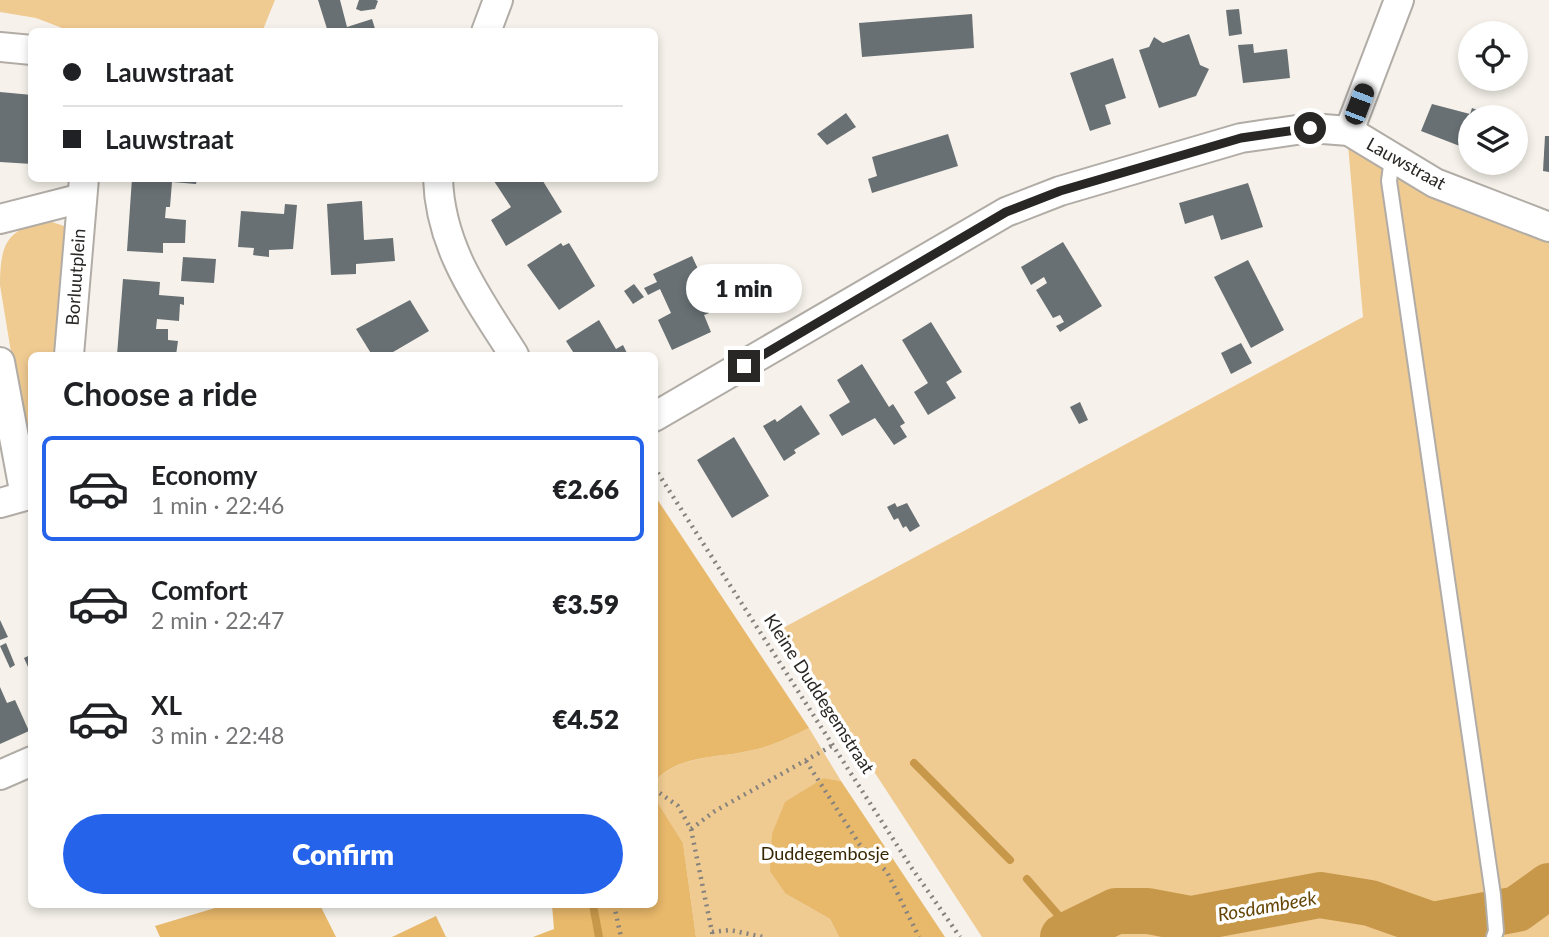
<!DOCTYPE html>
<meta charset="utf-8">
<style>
body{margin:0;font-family:Lato,sans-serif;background:#f6f6f6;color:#202124;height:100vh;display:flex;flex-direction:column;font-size:26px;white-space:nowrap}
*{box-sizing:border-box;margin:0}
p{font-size:23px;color:#757577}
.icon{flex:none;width:38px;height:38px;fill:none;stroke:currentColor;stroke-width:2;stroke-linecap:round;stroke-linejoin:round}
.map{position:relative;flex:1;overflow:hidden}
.details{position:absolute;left:28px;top:352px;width:630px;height:556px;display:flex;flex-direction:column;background:#fff;border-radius:10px;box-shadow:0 4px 10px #0003}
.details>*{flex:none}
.banner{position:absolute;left:28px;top:28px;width:630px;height:154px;border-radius:10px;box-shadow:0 4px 10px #0003;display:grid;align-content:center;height:154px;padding:0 35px;background:#fff}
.buttons{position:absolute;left:1458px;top:21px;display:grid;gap:14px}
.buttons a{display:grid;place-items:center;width:70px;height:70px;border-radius:50%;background:#fff;box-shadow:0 4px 10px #0003;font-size:35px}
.end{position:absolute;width:32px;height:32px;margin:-16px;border:9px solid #292725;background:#fff;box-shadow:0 0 0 4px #fff}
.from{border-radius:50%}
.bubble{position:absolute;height:49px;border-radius:24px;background:#fff;box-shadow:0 4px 10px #0003;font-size:23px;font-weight:800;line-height:49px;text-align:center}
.car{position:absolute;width:21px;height:42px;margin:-21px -10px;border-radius:9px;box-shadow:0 0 5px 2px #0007;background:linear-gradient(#222 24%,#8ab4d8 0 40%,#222 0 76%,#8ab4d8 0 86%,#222 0)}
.banner b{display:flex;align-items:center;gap:24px;height:66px;font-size:26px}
.banner b+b{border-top:2px solid #e0e0e0}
.banner i{width:18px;height:18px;background:#202124}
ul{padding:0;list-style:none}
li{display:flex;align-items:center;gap:21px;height:105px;margin:0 14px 10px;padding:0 21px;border:4px solid transparent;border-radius:10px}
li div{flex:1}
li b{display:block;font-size:26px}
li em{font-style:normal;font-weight:800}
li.current{border-color:#2563eb}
li>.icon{width:63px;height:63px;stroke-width:1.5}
h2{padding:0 35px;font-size:32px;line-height:84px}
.primary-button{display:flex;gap:14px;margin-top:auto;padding:14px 35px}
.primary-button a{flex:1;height:80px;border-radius:42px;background:#2563eb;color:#fff;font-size:28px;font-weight:800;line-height:80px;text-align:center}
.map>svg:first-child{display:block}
.green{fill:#efca91}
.forest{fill:#e8b86b}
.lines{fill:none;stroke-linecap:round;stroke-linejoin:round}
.stream{stroke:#c7984a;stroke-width:8}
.river{stroke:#c7984a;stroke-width:46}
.building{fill:#697073}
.service-casing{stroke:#b1aca6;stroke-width:18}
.minor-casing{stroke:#b1aca6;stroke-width:32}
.path{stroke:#86837e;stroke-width:4.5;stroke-dasharray:2 5;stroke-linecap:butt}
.service{stroke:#fff;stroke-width:14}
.minor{stroke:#fff;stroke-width:28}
.route{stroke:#292725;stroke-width:9}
.labels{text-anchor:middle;stroke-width:7;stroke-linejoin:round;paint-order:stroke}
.street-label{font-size:18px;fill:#292725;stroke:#fff}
.park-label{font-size:18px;fill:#392603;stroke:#fff}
.water-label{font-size:19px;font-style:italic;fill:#644504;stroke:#fff}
</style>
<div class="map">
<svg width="1549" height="937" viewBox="0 0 1549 937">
<rect width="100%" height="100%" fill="#f6f2eb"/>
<!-- green -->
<g class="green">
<polygon points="0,0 275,0 262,32 70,31 36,18 0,12"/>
<polygon points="1348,145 1549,233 1549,937 982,937 781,629 1363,317"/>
<path d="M52,222L67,227L59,355H32L31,458L28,456L0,285C0,244 7,226 52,222Z"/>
<path d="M809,728L841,781L824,778L786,894L830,919L839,937H696L683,843L655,798V781C683,753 718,759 753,750C772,746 791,737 809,728Z"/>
</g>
<!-- forest -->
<g class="forest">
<path d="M655,496L809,728C791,737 772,746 753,750C718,759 682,753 655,781V791Z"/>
<polygon points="824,778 841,781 945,937 839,937 830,919 786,894 770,871 772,834 785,802"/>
<polygon points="655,798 683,843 696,937 533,937 554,929 552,905 654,905"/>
<polygon points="225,905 320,905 336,937 160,937 155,926"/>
<polygon points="436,916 446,937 392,937"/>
</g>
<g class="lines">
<!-- stream -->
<g class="stream">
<polyline points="914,763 1010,860"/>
<polyline points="1027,879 1073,932"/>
<polyline points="593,905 599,937"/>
</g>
<!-- river -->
<polyline class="river" points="1063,937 1116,911 1148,911 1191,919 1320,895 1370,903 1432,925 1517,909 1549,886"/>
</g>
<!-- building -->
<g class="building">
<polygon points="318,0 340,0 347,27 372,19 376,32 328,32"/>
<polygon points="359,0 376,0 378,1 375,9 361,11 356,9"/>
<polygon points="1239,9 1242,34 1229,36 1226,10"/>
<polygon points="972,14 974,48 862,57 859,23"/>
<polygon points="1189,34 1200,65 1209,69 1196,96 1159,108 1139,50 1149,47 1154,37 1163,43"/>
<polygon points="1253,44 1254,53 1287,49 1290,78 1243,83 1238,45"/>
<polygon points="1113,58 1126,98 1105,105 1111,124 1090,131 1070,73"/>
<polygon points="0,92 32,95 32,164 0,162"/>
<polygon points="1432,104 1470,114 1472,108 1490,115 1493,106 1516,115 1515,117 1470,117 1470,150 1421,131"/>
<polygon points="846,113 856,127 827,145 817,134"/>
<polygon points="948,134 958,166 872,193 868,179 877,176 872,157"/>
<polygon points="1545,136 1549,136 1549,172 1543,171"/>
<polygon points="132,178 197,178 196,184 172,182 170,207 166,207 165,218 186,220 185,243 163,243 163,253 127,251"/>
<polygon points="492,178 541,178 562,212 506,246 491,220 511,207"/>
<polygon points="1248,183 1263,227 1221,240 1213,215 1185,224 1179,203"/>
<polygon points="362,201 364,240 393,238 395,261 356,264 356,274 331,275 327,204"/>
<polygon points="285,204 297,205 293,249 269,250 269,257 253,255 254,248 238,247 241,211 284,214"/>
<polygon points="1063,242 1102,306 1060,332 1056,326 1064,322 1060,315 1053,318 1036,290 1047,283 1044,277 1031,285 1021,267"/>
<polygon points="561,243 563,246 569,243 595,286 559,310 527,265"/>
<polygon points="692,256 717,310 704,315 711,332 672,350 658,320 671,313 660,289 648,295 644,288 657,282 653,274"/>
<polygon points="183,257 216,259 214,283 181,281"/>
<polygon points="1248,260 1284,330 1251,348 1214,277"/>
<polygon points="123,279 160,282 159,295 184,297 184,305 180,304 179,321 157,319 156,329 168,329 168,340 178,341 176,355 117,355"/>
<polygon points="634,284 644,297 633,304 624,291"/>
<polygon points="410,300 429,331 388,355 372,355 356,329"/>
<polygon points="599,320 616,349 623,345 628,355 575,355 566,341"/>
<polygon points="931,322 962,372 946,382 956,398 928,415 914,392 928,383 902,340"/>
<polygon points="1241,343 1252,363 1231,374 1221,353"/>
<polygon points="862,364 889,407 893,404 905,423 900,426 907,437 894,445 875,418 842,436 829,415 850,402 837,380"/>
<polygon points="1080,402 1088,420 1079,424 1070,407"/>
<polygon points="801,405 820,434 794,450 796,453 784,461 763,426 775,419 777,422"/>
<polygon points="734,437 769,496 732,518 697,460"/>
<polygon points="895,503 897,507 907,503 920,526 910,532 906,526 903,528 898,518 894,520 887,507"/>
<polygon points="0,620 8,637 0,640"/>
<polygon points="6,643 15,665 10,668 0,646"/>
<polygon points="32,654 32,676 24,658"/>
<polygon points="0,687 7,703 15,700 29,731 0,744"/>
</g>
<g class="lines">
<!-- service casing -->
<g class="service-casing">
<polyline id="service" points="1392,158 1389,181 1493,895 1496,931 1494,937"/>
</g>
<!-- minor casing -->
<g class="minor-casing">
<g id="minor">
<polyline points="486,32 498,0"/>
<polyline points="0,47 32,50"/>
<polyline points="1349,131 1399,0"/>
<path d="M438,178C440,248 478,298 514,355"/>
<polyline points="0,219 82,198"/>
<polyline points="69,355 84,178"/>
<polyline points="0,362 25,496 32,493"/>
<polyline points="654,417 1006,212 1060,191 1241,138 1310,128 1349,131 1435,183 1549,227"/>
<polyline points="0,503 25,496"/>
<polyline points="0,775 32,761"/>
</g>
</g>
<!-- path -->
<g class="path">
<polyline points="654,467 911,867 960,937"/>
<polyline points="806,761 860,845 887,872 919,937"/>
<polyline points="654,789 678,806 691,829 715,811 835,744"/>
<polyline points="691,829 713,937"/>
<polyline points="614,905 621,937"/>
<polyline points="712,932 730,930 763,937"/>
</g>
<!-- service -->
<use href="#service" class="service"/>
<!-- minor -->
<use href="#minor" class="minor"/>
</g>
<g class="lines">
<!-- route -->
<polyline class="route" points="744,366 1006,212 1060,191 1241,138 1310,128"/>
</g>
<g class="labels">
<!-- street labels -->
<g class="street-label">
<text transform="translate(1406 164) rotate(29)" y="6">Lauwstraat</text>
<text transform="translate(76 277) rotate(-86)" y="6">Borluutplein</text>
<text transform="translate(819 694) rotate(57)" y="6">Kleine Duddegemstraat</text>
</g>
<!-- park labels -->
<g class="park-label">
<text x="825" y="860">Duddegembosje</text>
</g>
<!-- water labels -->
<g class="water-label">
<text transform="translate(1267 906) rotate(-10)" y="7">Rosdambeek</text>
</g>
</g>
</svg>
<div class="buttons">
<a><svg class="icon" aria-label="locate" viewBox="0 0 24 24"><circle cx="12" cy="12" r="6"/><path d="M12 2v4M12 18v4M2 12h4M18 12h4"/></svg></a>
<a><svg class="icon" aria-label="layers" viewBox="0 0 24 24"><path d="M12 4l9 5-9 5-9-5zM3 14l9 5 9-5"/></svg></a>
</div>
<i class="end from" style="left:1310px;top:128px"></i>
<i class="end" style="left:744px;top:366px"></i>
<div class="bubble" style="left:686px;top:264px;width:116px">1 min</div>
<i class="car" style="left:1359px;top:104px;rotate:21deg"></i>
<div class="banner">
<b><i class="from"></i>Lauwstraat</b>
<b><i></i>Lauwstraat</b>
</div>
<section class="details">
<h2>Choose a ride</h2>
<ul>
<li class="current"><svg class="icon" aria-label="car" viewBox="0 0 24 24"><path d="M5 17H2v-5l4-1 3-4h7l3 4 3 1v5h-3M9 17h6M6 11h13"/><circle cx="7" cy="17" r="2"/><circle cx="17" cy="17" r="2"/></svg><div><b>Economy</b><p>1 min · 22:46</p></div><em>€2.66</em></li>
<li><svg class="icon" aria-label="car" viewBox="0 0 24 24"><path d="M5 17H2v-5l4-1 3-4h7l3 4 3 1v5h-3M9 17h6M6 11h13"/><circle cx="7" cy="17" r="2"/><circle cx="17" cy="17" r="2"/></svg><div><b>Comfort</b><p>2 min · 22:47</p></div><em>€3.59</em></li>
<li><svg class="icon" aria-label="car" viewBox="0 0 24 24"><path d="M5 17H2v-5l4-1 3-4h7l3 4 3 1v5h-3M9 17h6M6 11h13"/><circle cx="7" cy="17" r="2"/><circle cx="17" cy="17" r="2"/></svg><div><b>XL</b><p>3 min · 22:48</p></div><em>€4.52</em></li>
</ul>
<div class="primary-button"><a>Confirm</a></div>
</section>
</div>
